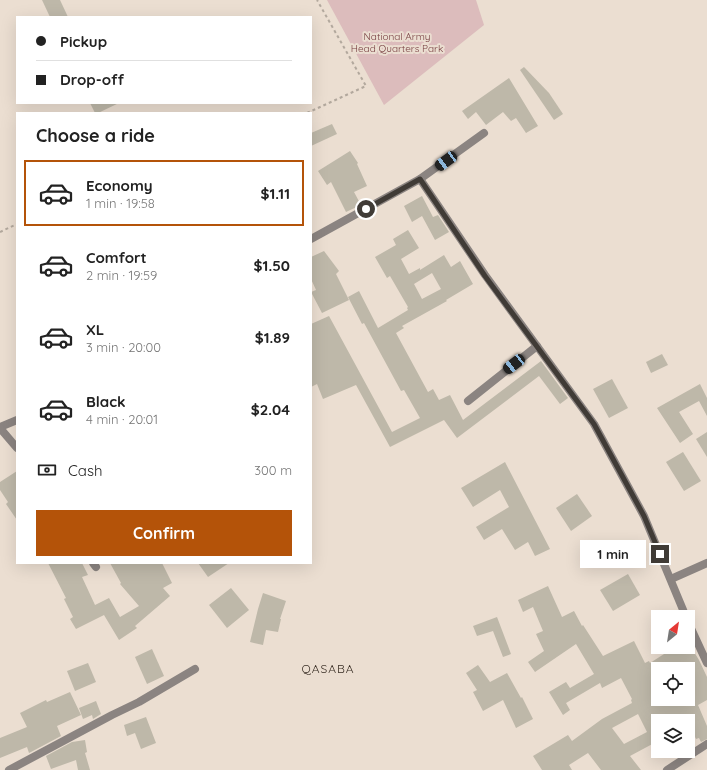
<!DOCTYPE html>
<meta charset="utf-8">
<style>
body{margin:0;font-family:Quicksand,sans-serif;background:#f6f6f6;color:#222;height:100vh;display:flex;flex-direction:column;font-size:15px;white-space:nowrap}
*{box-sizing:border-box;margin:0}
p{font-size:13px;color:#767676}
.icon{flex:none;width:22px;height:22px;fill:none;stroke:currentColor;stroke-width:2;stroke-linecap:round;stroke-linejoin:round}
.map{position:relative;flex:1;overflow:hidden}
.sheet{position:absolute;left:16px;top:112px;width:296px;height:452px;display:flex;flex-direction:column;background:#fff;border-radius:0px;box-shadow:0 4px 16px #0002}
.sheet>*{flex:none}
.guide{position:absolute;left:16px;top:16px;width:296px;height:88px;border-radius:0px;box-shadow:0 4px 16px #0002;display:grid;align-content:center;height:88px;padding:0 20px;background:#fff}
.needle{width:26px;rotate:30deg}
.tools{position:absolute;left:651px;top:610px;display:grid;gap:8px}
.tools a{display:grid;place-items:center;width:44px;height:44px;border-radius:0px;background:#fff;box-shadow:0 4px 16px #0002;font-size:20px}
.end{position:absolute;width:18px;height:18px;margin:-9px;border:5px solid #403b36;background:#fff;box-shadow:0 0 0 2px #fff}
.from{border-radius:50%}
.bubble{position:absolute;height:28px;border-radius:0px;background:#fff;box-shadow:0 4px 16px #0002;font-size:13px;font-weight:700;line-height:28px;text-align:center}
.car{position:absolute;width:12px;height:24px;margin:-12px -6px;border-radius:5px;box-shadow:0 0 3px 1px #0007;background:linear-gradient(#222 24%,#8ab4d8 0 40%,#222 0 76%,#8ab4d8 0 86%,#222 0)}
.guide b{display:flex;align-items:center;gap:14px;height:38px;font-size:15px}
.guide b+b{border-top:1px solid #e0e0e0}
.guide i{width:10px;height:10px;background:#222}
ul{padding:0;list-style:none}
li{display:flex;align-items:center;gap:12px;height:66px;margin:0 8px 6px;padding:0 12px;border:2px solid transparent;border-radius:0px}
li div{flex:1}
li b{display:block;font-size:15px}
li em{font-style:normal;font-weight:700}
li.selected{border-color:#b45309}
li>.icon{width:36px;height:36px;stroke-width:1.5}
h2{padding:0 20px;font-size:18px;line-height:48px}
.pay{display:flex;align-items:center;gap:10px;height:44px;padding:0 20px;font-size:15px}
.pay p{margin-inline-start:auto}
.primary-button{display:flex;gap:8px;margin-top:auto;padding:8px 20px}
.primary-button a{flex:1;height:46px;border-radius:0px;background:#b45309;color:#fff;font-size:16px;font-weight:700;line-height:46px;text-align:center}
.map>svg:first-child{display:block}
.green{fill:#dcbcbc}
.building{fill:#beb8a9;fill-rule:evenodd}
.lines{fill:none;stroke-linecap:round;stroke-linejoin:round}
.path{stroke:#b2a89d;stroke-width:2;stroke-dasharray:3 3;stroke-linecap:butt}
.minor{stroke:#8b8481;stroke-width:8}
.route{stroke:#403b36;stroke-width:5}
.labels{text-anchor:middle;stroke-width:4;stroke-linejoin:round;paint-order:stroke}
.park-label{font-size:10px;fill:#784042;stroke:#ebded1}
.quarter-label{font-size:12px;letter-spacing:1px;fill:#372c23;stroke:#ebded1}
</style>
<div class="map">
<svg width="707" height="770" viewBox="0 0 707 770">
<rect width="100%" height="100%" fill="#ebded1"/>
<!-- green -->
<polygon class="green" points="327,0 476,0 484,25 384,105"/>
<!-- building -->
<g class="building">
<polygon points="42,0 60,0 68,17 50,17"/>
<polygon points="524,67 549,93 563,114 554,120 520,70"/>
<polygon points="509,78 538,126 526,133 516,118 511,121 503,112 486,125 476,112 468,119 462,111"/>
<polygon points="90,103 119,103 98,113 95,113"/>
<polygon points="332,124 337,134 311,146 311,133"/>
<polygon points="350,151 358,163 357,164 367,186 354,192 361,205 346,212 331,182 327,185 318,171"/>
<polygon points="422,196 433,217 438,215 449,232 435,240 422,216 412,222 404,206"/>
<path d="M408,230L419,248L401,259L409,274L420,268V270L444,255L451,267L460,261L473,284L446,300L447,301L402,326L404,328L396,333L428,392L433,389L439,400L450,395L463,420L541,361L568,398L560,404L539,376L457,438L444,420L390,447L356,385L323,399L317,384L311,387V324L329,316L392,432L420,418L404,390L401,391L364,323L362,324L348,297L359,291L378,328L408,310L407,308L408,307L390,276L387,278L375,257L396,245L393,239ZM432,273L441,289L422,299L414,284Z"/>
<polygon points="324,251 339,271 336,274 349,300 322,313 311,292 316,290 311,279 311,257"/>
<polygon points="662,354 668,365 651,373 646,362"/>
<polygon points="612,379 628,408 609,418 593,389"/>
<polygon points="700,384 707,398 707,416 699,401 679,412 693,434 680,443 657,408"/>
<polygon points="707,432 707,457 696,439"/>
<polygon points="683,452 701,481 684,491 666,462"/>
<polygon points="505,462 550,549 535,556 528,542 515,550 502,529 484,540 476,527 509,507 500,490 473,507 461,488"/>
<polygon points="17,471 17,520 6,504 8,502 0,490 0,482"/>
<polygon points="577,494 592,516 571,531 556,508"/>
<polygon points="48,563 82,563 88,575 82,577 95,605 109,598 120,617 139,606 120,584 121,583 110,563 162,563 172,583 163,588 170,596 135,626 137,628 119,640 104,615 76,629 70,619 73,617 64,599 66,598"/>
<polygon points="198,563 229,563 208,577"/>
<polygon points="628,574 640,595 613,611 600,590"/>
<path d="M548,586L562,617L574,611L582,626L583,625L603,656L634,641L645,663L649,661L650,663L675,647H691L699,660L707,677V700L698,705L707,726V739L701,742L699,738L696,739L695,737L688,740V721H658V741L630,756L641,770H601L588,753L569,765L572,770H542L533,756L568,735L572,741L602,719L632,703L631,700L632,699L621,678L602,688L600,683L566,703L570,710L563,715L549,692L566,682L570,688L594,674L576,644L535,672L528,662L544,651L536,634L543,631L533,607L523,612L518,600ZM653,669H688V699H658V679ZM638,714L647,732L624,744L612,728Z"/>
<polygon points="231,588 249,610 227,628 209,605"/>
<polygon points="263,593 286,601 280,619 281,619 278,632 266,630 263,645 250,642 258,609"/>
<polygon points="497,617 511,654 503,657 493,631 477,636 473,626"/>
<polygon points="152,649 164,676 147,684 135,657"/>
<polygon points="88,663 96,682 75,691 67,671"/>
<polygon points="478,665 490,682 507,673 521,698 522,697 533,719 516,728 503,700 483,711 473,692 477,690 466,673"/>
<polygon points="70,692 81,715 57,726 61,736 31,752 29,753 27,747 0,758 0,738 27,727 20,713 46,700 47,702"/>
<polygon points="96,701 101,714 93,719 92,715 83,719 79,708"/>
<polygon points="146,717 156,743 141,749 135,733 127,736 124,725"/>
<polygon points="85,740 87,752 85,753 90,770 78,770 76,760 51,769 46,756 72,742"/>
</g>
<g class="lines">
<!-- path -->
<g class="path">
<polyline points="307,113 366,86 317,0"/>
<polyline points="0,232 17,224"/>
</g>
<!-- minor -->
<g class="minor">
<polyline points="420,179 484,133"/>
<polyline points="311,239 420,179 485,275 594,424 644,516 686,617"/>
<polyline points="468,401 537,346"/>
<polyline points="0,427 17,420"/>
<polyline points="0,428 17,448"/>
<polyline points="93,563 96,567"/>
<polyline points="671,579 707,563"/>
<polyline points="688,622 707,663"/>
<polyline points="9,770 112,715 139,702 195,669"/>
<polyline points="667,770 707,744"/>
</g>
</g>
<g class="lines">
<!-- route -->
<polyline class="route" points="366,209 420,179 485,276 594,424 644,516 660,554"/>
</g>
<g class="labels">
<!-- park labels -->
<g class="park-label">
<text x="397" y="40">National Army<tspan x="397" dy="12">Head Quarters Park</tspan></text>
</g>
<!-- quarter labels -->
<g class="quarter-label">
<text x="328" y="673">QASABA</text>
</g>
</g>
</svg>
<div class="tools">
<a><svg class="needle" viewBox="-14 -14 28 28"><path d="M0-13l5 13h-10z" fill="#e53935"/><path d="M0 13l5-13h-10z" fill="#767676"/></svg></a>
<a><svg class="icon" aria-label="locate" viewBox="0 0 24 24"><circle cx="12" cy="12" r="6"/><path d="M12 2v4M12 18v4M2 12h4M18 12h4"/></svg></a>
<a><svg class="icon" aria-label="layers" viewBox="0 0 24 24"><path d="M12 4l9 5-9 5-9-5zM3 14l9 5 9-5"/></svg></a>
</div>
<i class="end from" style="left:366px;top:209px"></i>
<i class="end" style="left:660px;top:554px"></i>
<div class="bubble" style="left:580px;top:540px;width:66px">1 min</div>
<i class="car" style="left:446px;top:161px;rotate:234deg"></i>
<i class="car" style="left:514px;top:364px;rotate:232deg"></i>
<div class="guide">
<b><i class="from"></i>Pickup</b>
<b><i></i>Drop-off</b>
</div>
<section class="sheet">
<h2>Choose a ride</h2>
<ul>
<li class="selected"><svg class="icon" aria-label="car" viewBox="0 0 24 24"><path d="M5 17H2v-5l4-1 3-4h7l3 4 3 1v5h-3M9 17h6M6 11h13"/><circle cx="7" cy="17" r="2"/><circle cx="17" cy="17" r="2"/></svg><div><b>Economy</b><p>1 min · 19:58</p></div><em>$1.11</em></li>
<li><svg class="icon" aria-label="car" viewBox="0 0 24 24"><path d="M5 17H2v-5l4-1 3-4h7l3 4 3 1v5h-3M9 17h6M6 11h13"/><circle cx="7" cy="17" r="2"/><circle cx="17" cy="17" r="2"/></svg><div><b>Comfort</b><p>2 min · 19:59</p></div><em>$1.50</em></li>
<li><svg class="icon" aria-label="car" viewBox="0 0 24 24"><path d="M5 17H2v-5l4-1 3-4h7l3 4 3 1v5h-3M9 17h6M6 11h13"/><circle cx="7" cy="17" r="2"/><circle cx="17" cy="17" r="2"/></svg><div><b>XL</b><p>3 min · 20:00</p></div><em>$1.89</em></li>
<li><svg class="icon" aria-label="car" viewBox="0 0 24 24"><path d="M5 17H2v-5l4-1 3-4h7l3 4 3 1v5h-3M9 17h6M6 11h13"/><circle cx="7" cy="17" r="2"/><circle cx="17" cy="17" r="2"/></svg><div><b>Black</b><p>4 min · 20:01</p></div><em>$2.04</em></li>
</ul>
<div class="pay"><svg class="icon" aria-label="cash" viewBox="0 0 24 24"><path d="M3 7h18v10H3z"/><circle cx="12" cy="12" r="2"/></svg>Cash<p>300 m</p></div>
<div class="primary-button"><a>Confirm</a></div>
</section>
</div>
